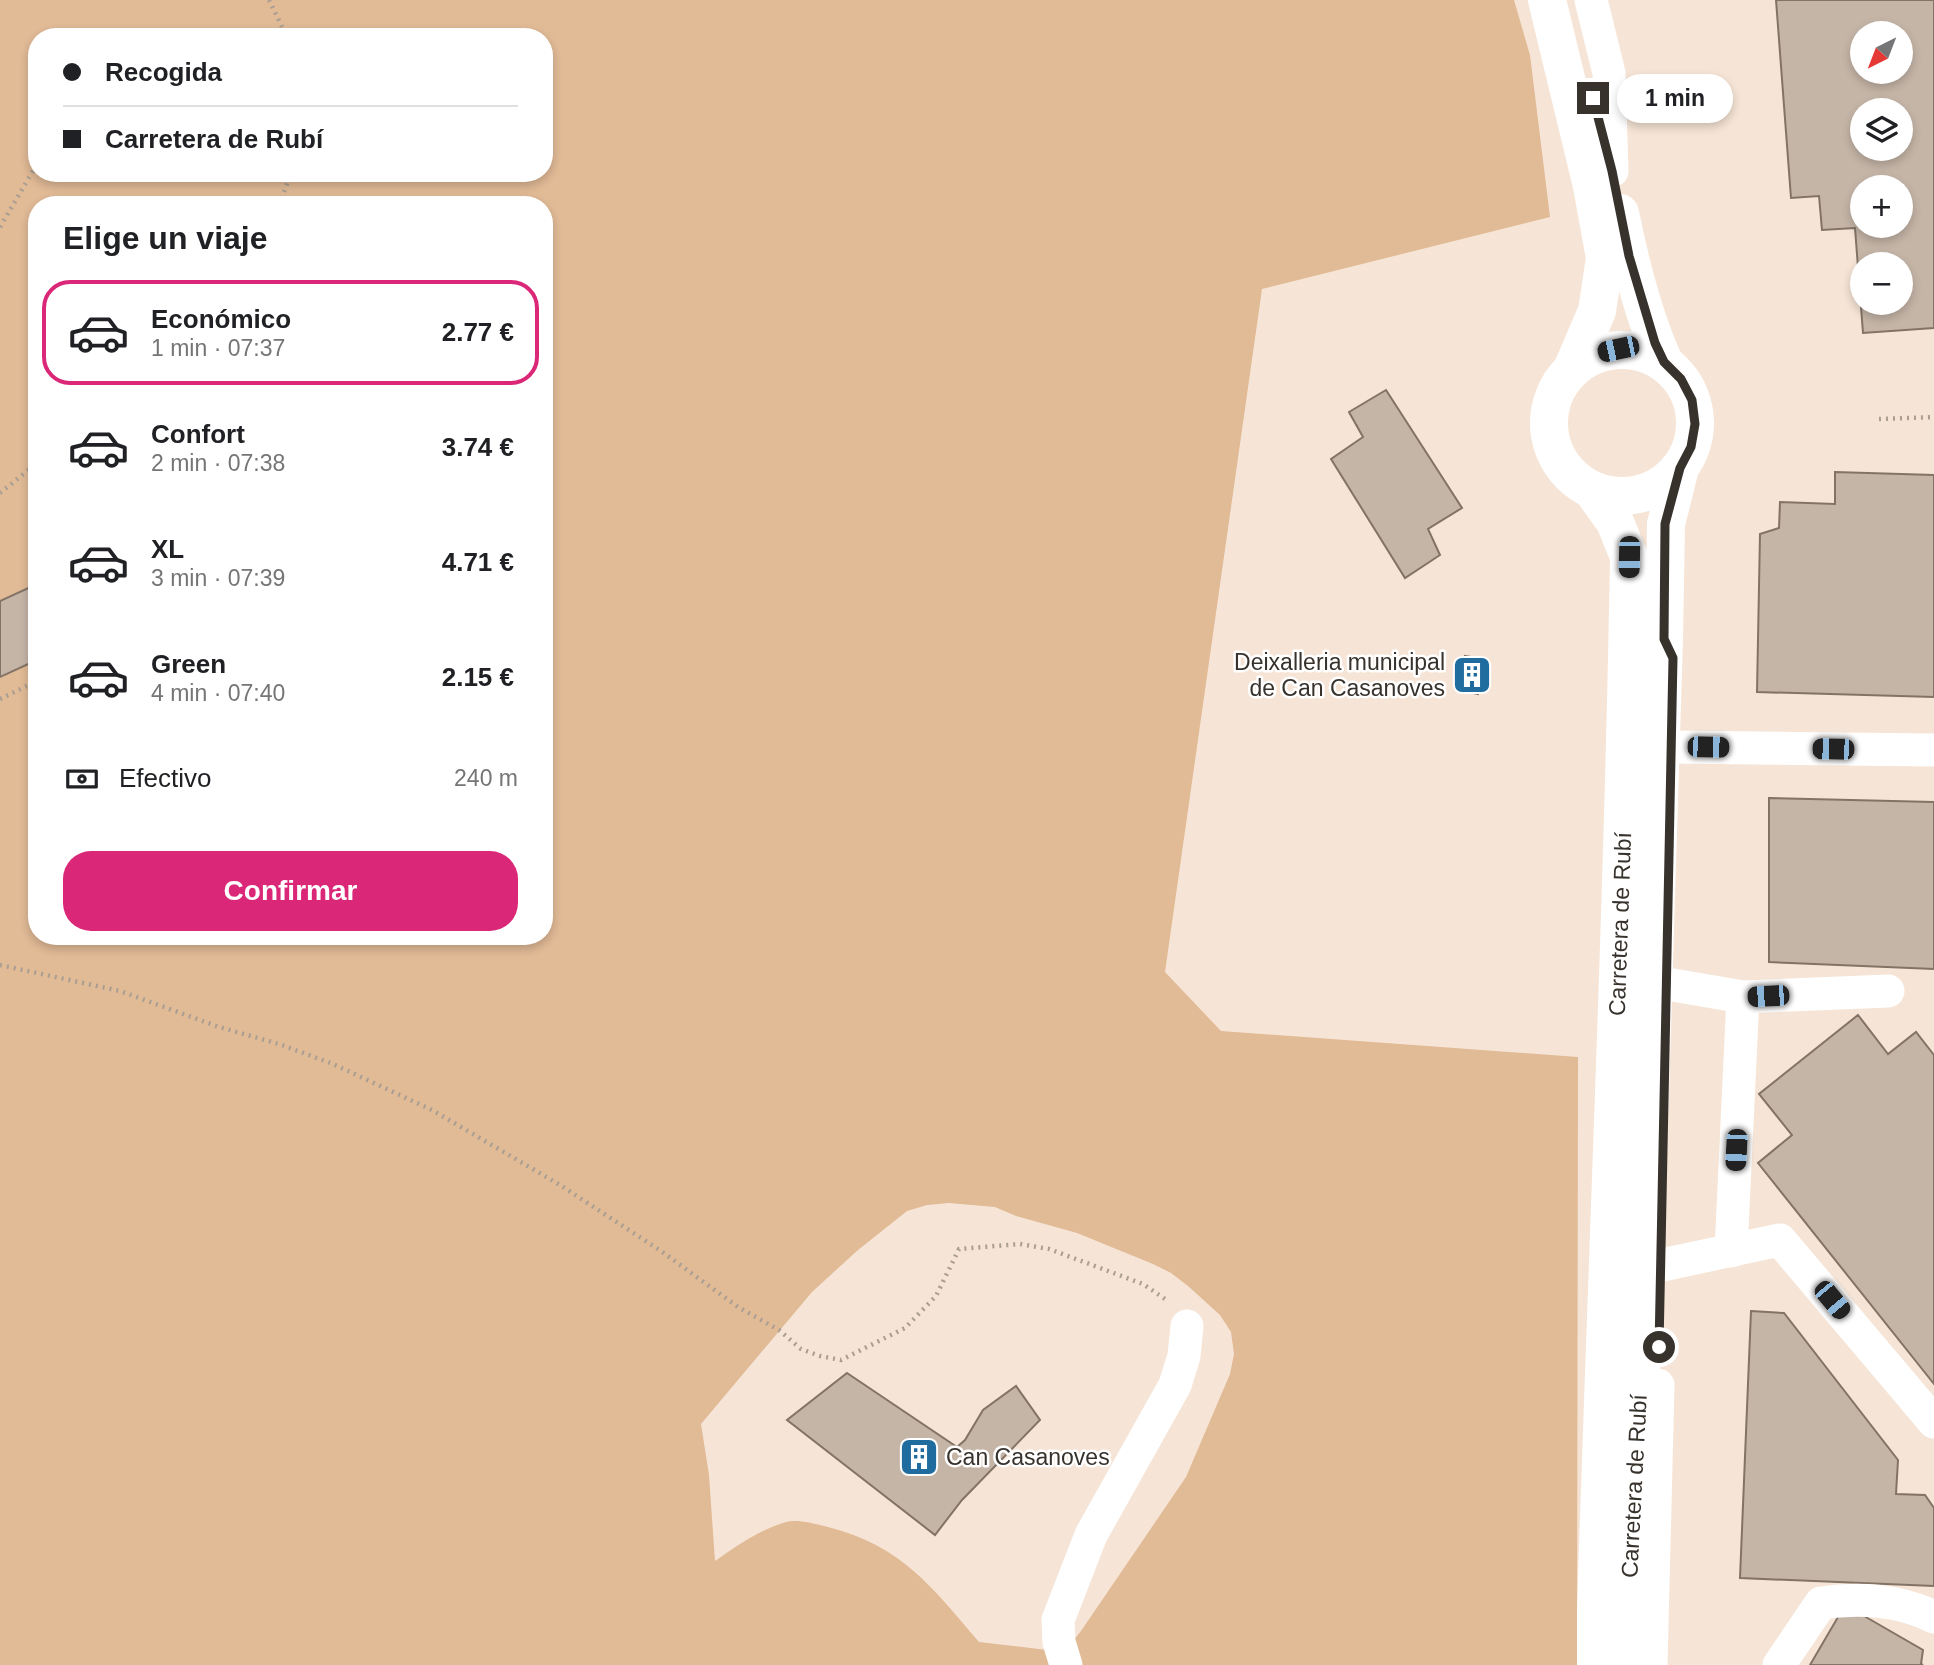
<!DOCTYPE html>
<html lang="es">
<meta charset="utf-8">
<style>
body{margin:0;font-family:Arial,sans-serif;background:#f2f2f2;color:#202124;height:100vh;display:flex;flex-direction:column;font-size:26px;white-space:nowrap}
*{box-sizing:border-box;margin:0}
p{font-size:23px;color:#757577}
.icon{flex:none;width:38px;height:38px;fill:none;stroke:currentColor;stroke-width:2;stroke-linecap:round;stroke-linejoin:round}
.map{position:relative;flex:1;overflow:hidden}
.drawer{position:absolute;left:28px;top:196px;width:525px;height:749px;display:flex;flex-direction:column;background:#fff;border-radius:28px;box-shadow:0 4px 10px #0003}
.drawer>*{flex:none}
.guide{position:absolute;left:28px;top:28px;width:525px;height:154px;border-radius:28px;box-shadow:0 4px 10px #0003;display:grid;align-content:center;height:154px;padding:0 35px;background:#fff}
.needle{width:46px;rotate:222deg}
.fabs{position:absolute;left:1850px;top:21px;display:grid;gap:14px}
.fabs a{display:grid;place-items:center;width:63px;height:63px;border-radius:50%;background:#fff;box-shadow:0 4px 10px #0003;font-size:35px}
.end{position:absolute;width:32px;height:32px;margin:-16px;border:9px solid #38322c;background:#fff;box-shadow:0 0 0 4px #fff}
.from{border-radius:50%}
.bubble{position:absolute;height:49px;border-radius:24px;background:#fff;box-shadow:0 4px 10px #0003;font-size:23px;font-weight:800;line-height:49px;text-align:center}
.car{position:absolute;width:21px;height:42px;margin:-21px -10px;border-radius:9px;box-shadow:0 0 5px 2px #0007;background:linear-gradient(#222 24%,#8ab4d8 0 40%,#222 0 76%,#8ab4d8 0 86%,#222 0)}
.guide b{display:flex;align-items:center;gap:24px;height:66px;font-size:26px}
.guide b+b{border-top:2px solid #e0e0e0}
.guide i{width:18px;height:18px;background:#202124}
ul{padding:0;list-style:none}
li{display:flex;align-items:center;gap:21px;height:105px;margin:0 14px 10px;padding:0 21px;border:4px solid transparent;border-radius:28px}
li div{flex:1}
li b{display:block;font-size:26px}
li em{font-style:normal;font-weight:800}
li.active{border-color:#db2777}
li>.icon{width:63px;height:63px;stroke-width:1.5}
h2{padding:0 35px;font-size:32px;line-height:84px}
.pay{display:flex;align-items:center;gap:18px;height:77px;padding:0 35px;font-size:26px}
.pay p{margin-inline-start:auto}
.cta{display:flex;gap:14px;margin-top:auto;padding:14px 35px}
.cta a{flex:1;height:80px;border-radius:28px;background:#db2777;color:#fff;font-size:28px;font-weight:800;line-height:80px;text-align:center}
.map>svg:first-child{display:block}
.green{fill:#e1ba96;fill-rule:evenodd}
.building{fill:#c5b5a7;stroke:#827366;stroke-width:2;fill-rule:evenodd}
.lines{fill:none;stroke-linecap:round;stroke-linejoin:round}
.path{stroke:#aa9e92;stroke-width:4.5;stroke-dasharray:2 5;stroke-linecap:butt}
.minor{stroke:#fff;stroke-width:33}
.major{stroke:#fff;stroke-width:38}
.route{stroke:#38322c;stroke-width:9}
.labels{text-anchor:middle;stroke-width:5;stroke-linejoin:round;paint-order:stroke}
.poi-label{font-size:23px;fill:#38322c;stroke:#fff;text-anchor:end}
.street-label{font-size:23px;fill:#38322c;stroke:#fff}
</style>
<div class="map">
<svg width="1934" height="1665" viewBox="0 0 1934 1665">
<rect width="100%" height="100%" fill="#f6e5d6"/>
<!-- green -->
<path class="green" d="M0,0H1514L1530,55L1550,217L1262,289L1165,972L1221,1031L1578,1057L1577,1665H0ZM37,37H544V173H37ZM37,205H544V936H37ZM949,1203L995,1207L1016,1216L1077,1233L1153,1264L1171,1273L1188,1286L1220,1315L1231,1332L1234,1354L1230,1374L1186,1477L1081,1631L1064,1652L979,1642C933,1588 901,1545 828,1527C815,1524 798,1519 786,1522C759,1530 737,1546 715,1561L709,1475L701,1424L812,1292L858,1250L907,1211L927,1205Z"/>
<!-- building -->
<g class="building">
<path d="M1776,0H1934V328L1863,333L1855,228L1822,230L1819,196L1791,198ZM1862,33H1900V72H1862ZM1862,110H1900V149H1862ZM1862,187H1900V226H1862ZM1862,264H1900V303H1862Z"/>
<polygon points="1386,390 1462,508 1428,529 1440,555 1405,578 1331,459 1363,437 1349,412"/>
<polygon points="1835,472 1934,475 1934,697 1757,692 1760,534 1779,528 1780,502 1835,504"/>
<polygon points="37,584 37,660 0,677 0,601"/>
<polygon points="1465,656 1484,659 1478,694 1460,690"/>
<polygon points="1769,798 1934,802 1934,969 1769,962"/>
<polygon points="1858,1015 1888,1054 1916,1032 1934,1055 1934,1384 1758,1163 1792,1135 1759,1094"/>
<polygon points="1751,1311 1784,1313 1898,1460 1896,1494 1925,1495 1934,1508 1934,1586 1740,1578"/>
<polygon points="847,1373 957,1447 965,1440 983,1410 1016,1386 1040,1420 962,1500 935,1535 787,1420"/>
<polygon points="1845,1605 1923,1650 1921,1664 1923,1665 1810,1665"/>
</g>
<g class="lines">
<!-- path -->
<g class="path">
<polyline points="269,0 287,37"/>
<polyline points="279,205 291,173"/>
<polyline points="0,227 37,164"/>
<polyline points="1879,419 1934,417"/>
<polyline points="0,493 37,463"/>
<polyline points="0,699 37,681"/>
<polyline points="0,965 120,991 219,1027 279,1044 333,1064 432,1110 560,1185 661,1251 738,1307 779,1330 801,1349 820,1356 841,1360 905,1328 936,1296 959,1249 1020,1244 1049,1249 1143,1284 1168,1301"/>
</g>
<!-- minor -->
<g class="minor">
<polyline points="1591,0 1609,73 1612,171"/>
<polyline points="1672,747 1934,750"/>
<polyline points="1667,984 1743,997"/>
<polyline points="1731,1251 1743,997 1888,991"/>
<polyline points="1662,1265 1780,1240 1934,1422"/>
<polyline points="1066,1665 1059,1642 1058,1620 1091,1535 1175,1385 1184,1356 1187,1326"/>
<polyline points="1651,1665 1658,1385"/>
<path d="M1779,1665L1821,1603C1859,1597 1900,1600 1934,1617"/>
</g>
<!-- major -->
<g class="major">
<polyline points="1547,0 1592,186 1605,258 1597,311 1573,367"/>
<path d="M1620,213C1630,263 1643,315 1664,362"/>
<circle cx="1622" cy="423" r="73"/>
<path d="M1592,490L1615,522L1629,557C1623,908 1607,1259 1596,1610V1665"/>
<polyline points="1627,1665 1631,1517 1642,1352 1664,639 1666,524 1680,468"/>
</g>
</g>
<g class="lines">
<!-- route -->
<polyline class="route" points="1593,98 1612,171 1629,256 1655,343 1664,362 1681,379 1692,400 1695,424 1691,447 1680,468 1665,524 1664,639 1673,658 1659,1347"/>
</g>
<!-- icons -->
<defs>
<g id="building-square" transform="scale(2.0125)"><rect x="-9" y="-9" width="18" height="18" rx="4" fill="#216c9f" stroke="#fff"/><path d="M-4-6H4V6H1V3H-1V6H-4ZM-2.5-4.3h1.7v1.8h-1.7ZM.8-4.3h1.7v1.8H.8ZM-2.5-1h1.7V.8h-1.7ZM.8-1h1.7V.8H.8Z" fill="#fff"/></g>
</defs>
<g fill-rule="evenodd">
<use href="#building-square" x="1472" y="675"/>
<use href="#building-square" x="919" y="1457"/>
</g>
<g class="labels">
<!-- poi labels -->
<g class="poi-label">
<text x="1445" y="670">Deixalleria municipal<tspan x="1445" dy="26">de Can Casanoves</tspan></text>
<text x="946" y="1465" text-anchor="start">Can Casanoves</text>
</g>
<!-- street labels -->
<g class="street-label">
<text transform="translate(1620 924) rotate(-88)" y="8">Carretera de Rubí</text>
<text transform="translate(1634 1486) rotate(-87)" y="8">Carretera de Rubí</text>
</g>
</g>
</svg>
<div class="fabs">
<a><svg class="needle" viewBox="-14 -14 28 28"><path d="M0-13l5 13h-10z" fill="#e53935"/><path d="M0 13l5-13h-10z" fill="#757577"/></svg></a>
<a><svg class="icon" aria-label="layers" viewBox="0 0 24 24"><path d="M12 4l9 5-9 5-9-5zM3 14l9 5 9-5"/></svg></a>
<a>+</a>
<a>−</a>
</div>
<i class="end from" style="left:1659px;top:1347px"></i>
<i class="end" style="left:1593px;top:98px"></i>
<div class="bubble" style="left:1617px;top:74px;width:116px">1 min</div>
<i class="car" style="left:1618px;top:349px;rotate:258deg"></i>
<i class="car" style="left:1629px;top:557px;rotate:181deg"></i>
<i class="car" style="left:1708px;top:747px;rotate:91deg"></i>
<i class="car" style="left:1833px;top:749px;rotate:271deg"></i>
<i class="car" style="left:1768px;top:996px;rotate:267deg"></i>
<i class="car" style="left:1736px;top:1150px;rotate:183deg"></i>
<i class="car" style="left:1832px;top:1300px;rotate:140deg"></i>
<div class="guide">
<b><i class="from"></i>Recogida</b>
<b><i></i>Carretera de Rubí</b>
</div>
<section class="drawer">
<h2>Elige un viaje</h2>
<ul>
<li class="active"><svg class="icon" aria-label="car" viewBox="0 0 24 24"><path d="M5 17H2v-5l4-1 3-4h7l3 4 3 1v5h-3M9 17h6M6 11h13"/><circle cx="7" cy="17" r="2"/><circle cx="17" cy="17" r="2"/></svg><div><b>Económico</b><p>1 min · 07:37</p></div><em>2.77 €</em></li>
<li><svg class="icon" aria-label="car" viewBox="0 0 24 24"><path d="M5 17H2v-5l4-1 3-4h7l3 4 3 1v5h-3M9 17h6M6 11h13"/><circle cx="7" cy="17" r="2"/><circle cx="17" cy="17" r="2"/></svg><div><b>Confort</b><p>2 min · 07:38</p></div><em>3.74 €</em></li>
<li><svg class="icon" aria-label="car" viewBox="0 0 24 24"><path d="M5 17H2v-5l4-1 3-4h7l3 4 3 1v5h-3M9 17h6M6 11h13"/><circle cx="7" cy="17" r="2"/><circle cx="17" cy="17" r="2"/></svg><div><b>XL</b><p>3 min · 07:39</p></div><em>4.71 €</em></li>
<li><svg class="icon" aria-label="car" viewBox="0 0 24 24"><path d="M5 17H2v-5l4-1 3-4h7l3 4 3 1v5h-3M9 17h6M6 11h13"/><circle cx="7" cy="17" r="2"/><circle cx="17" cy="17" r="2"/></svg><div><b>Green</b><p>4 min · 07:40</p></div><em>2.15 €</em></li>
</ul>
<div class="pay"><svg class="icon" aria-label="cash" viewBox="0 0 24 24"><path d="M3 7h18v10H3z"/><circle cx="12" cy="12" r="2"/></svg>Efectivo<p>240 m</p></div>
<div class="cta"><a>Confirmar</a></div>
</section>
</div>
